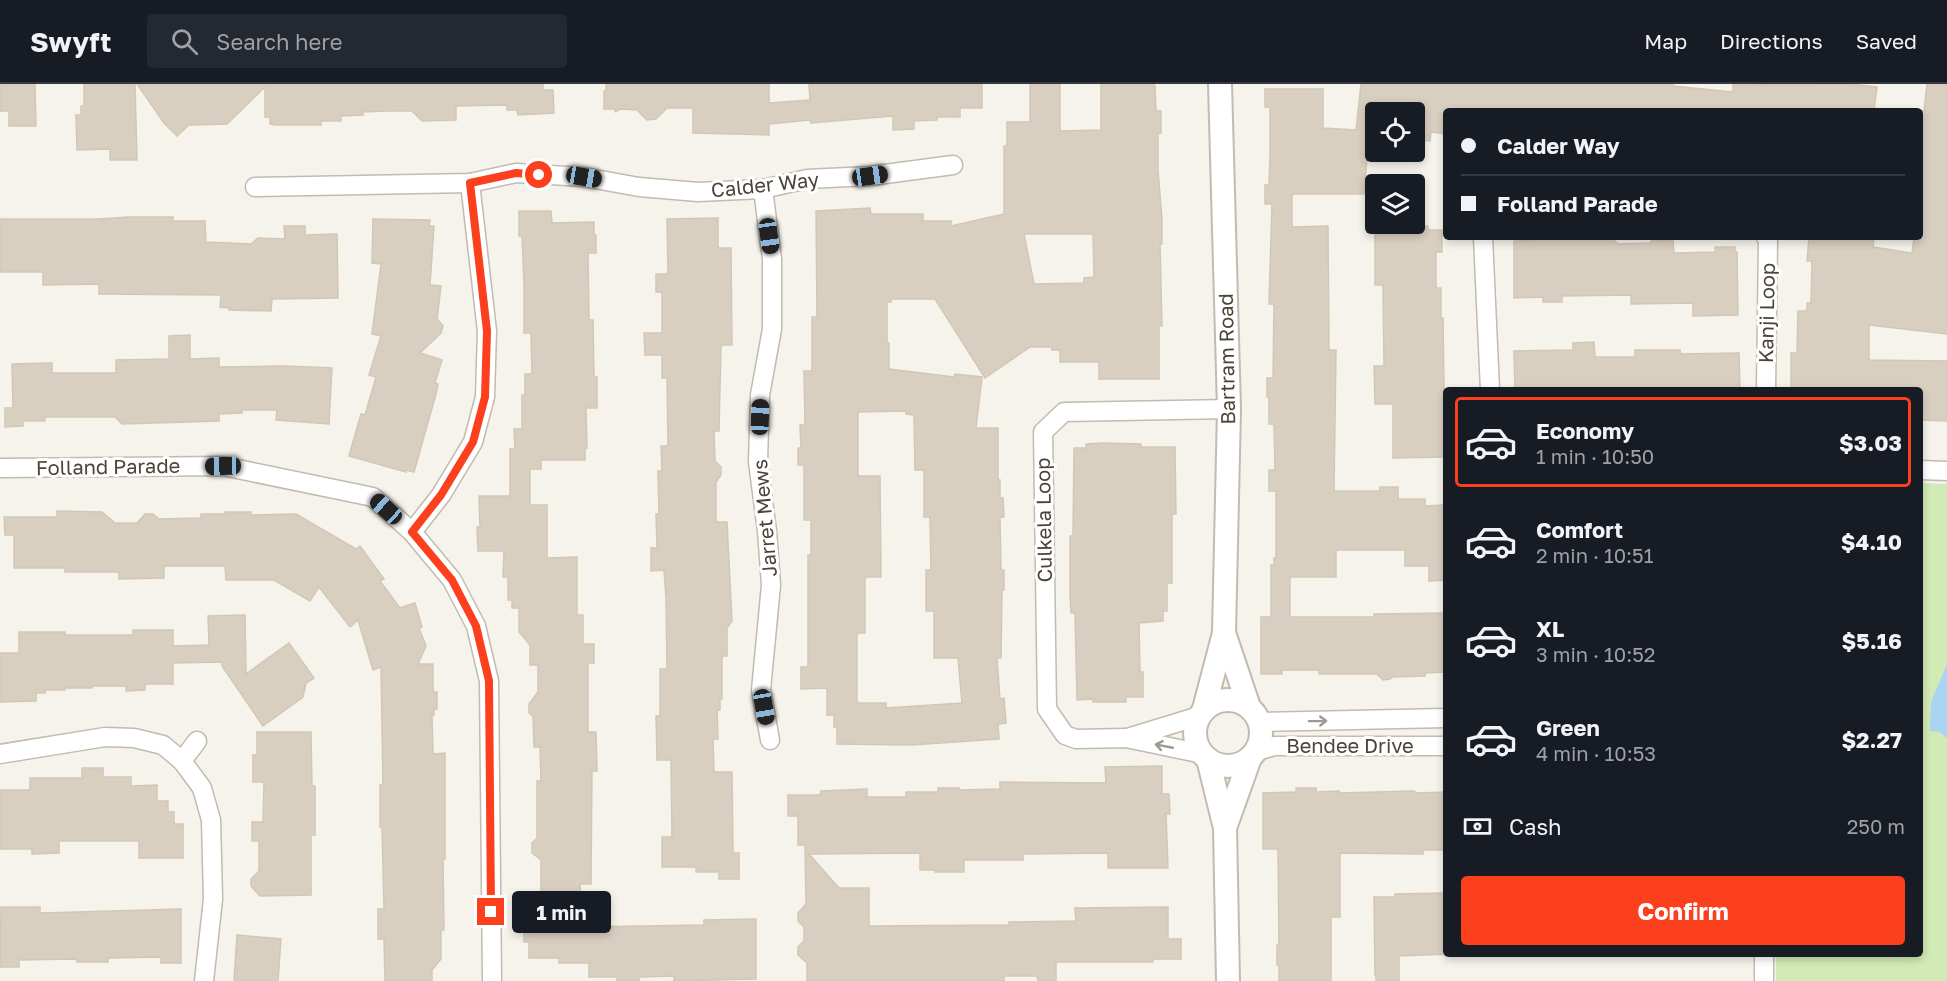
<!DOCTYPE html>
<meta charset="utf-8">
<style>
body{margin:0;font-family:"Golos Text",sans-serif;background:#242831;color:#f1f3f6;height:100vh;display:flex;flex-direction:column;font-size:22px;white-space:nowrap}
*{box-sizing:border-box;margin:0}
p{font-size:20px;color:#9ea1a6}
.icon{flex:none;width:33px;height:33px;fill:none;stroke:currentColor;stroke-width:2;stroke-linecap:round;stroke-linejoin:round}
.map{position:relative;flex:1;overflow:hidden}
.drawer{position:absolute;left:1443px;top:303px;width:480px;height:570px;display:flex;flex-direction:column;background:#171b24;border-radius:6px;box-shadow:0 3px 9px #0003}
.drawer>*{flex:none}
.guide{position:absolute;left:1443px;top:24px;width:480px;height:132px;border-radius:6px;box-shadow:0 3px 9px #0003;display:grid;align-content:center;height:132px;padding:0 18px;background:#171b24}
.controls{position:absolute;left:1365px;top:18px;display:grid;gap:12px}
.controls a{display:grid;place-items:center;width:60px;height:60px;border-radius:6px;background:#171b24;box-shadow:0 3px 9px #0003;font-size:30px}
.end{position:absolute;width:27px;height:27px;margin:-14px;border:8px solid #fc3f1d;background:#fff;box-shadow:0 0 0 3px #fff}
.from{border-radius:50%}
.bubble{position:absolute;height:42px;border-radius:6px;background:#171b24;box-shadow:0 3px 9px #0003;font-size:20px;font-weight:700;line-height:42px;text-align:center}
.car{position:absolute;width:18px;height:36px;margin:-18px -9px;border-radius:8px;box-shadow:0 0 4px 2px #0007;background:linear-gradient(#222 24%,#8ab4d8 0 40%,#222 0 76%,#8ab4d8 0 86%,#222 0)}
.guide b{display:flex;align-items:center;gap:21px;height:57px;font-size:22px}
.guide b+b{border-top:2px solid #363941}
.guide i{width:15px;height:15px;background:#f1f3f6}
ul{padding:10px 0 0;list-style:none}
li{display:flex;align-items:center;gap:18px;height:90px;margin:0 12px 9px;padding:0 6px;border:3px solid transparent;border-radius:6px}
li div{flex:1}
li b{display:block;font-size:22px}
li em{font-style:normal;font-weight:700}
li.active{border-color:#fc3f1d}
li>.icon{width:54px;height:54px;stroke-width:1.5}
.pay{display:flex;align-items:center;gap:15px;height:66px;padding:0 18px;font-size:22px}
.pay p{margin-inline-start:auto}
.primary-button{display:flex;gap:12px;margin-top:auto;padding:12px 18px}
.primary-button a{flex:1;height:69px;border-radius:6px;background:#fc3f1d;color:#fff;font-size:24px;font-weight:700;line-height:69px;text-align:center}
header{display:flex;align-items:center;gap:36px;box-sizing:border-box;height:84px;padding:0 30px;background:#171b24;border-bottom:2px solid #363941}
header strong{font-size:28px}
nav{display:flex;gap:33px;margin-inline-start:auto;font-size:21px}
.search{width:420px;height:54px;background:#242831;display:flex;align-items:center;gap:15px;box-sizing:border-box;padding:0 21px;border-radius:6px;color:#9ea1a6;font-size:22px}
.map>svg:first-child{display:block}
.green{fill:#d2eab5}
.water{fill:#a9d4f2}
.building{fill:#d8cfc1;stroke:#d3c7b4;stroke-width:1.5;fill-rule:evenodd}
.lines{fill:none;stroke-linecap:round;stroke-linejoin:round}
.minor-casing{stroke:#c2bbae;stroke-width:21}
.tertiary-casing{stroke:#c2bbae;stroke-width:26}
.minor{stroke:#fff;stroke-width:18}
.tertiary{stroke:#fff;stroke-width:22}
.oneway{stroke:#9c9892}
.route{stroke:#fc3f1d;stroke-width:8}
.labels{text-anchor:middle;stroke-width:6;stroke-linejoin:round;paint-order:stroke}
.street-label{font-size:20px;fill:#4b4439;stroke:#fff}
</style>
<header>
<strong>Swyft</strong>
<div class="search"><svg class="icon" aria-label="search" viewBox="0 0 24 24"><circle cx="10" cy="10" r="6"/><path d="M15 15l6 6"/></svg>Search here</div>
<nav><a>Map</a><a>Directions</a><a>Saved</a></nav>
</header>
<div class="map">
<svg width="1947" height="897" viewBox="0 0 1947 897">
<rect width="100%" height="100%" fill="#f6f3ec"/>
<!-- green -->
<polygon class="green" points="1920,399 1947,400 1947,897 1776,897 1776,870 1920,870"/>
<!-- water -->
<polygon class="water" points="1947,580 1947,654 1939,648 1930,647 1931,618"/>
<!-- building -->
<g class="building">
<polygon points="0,0 35,0 36,42 9,42 9,27 0,27"/>
<polygon points="84,0 135,0 137,76 110,76 110,65 77,66 76,31 81,31 81,22 84,22"/>
<polygon points="137,0 543,0 543,6 553,6 554,29 518,31 517,26 507,26 507,21 456,22 456,36 422,37 412,27 387,27 363,28 363,31 341,32 341,37 321,37 321,41 275,41 270,40 270,33 265,33 265,3 227,40 189,41 177,52 164,39"/>
<polygon points="606,0 769,0 769,19 810,16 809,0 982,0 982,24 960,24 960,33 937,33 937,36 914,37 914,45 893,46 893,32 811,39 810,36 769,40 769,51 693,49 693,24 667,24 656,35 647,36 637,26 620,25 616,28 614,25 604,25 604,7 606,7"/>
<path d="M1030,0H1060V47L1101,46V0H1154L1155,2L1156,27H1161V49L1158,50V86L1162,135V160H1160L1162,242H1159V295H1099V278H1060V266H1052V263H1030L985,294L935,215H891V218H887V259H889V285L954,293L955,290L982,293L976,344H998V396H1000V414H1003L1004,433H1000L1001,486H1004V506H1002L1001,574H997L1000,615L1004,614L1006,639L998,640L999,655L911,661L837,660V643H834V631H827V604L801,605V583H808V471H811V436H804V381H798V364H801L800,341H805L804,287H812V233H817L816,127L870,124L871,130H923V137H951V142L1004,130V62H1007V38H1030ZM1024,150H1093L1094,193L1084,194V199L1034,200ZM906,327V330L914,331L915,386H924V433H930L931,486H926V527H934V574H958L962,619L886,624V619H857V549H865V493H881L880,392H858V328Z"/>
<polygon points="1361,0 1673,0 1673,2 1733,8 1733,1 1850,0 1877,3 1874,27 1446,27 1446,50 1431,48 1430,57 1414,55 1414,28 1376,28 1376,51 1369,50 1364,110 1292,110 1292,143 1328,142 1329,266 1336,266 1334,407 1380,407 1380,403 1398,403 1398,415 1425,415 1425,422 1446,421 1446,496 1429,497 1429,482 1405,482 1405,466 1336,466 1336,493 1290,493 1290,533 1374,533 1374,530 1446,529 1446,588 1425,589 1425,592 1393,593 1390,595 1383,596 1377,590 1319,590 1319,586 1282,586 1282,590 1261,590 1261,533 1271,533 1271,481 1274,481 1274,474 1276,474 1276,407 1269,407 1269,386 1275,386 1274,340 1269,340 1269,313 1267,313 1267,294 1273,294 1274,220 1269,220 1272,120 1265,120 1265,101 1269,101 1270,72 1270,23 1265,23 1265,5 1323,5 1323,44 1356,46"/>
<polygon points="1927,0 1947,0 1947,250 1869,241 1869,276 1947,277 1947,337 1920,336 1920,306 1791,306 1791,269 1797,269 1798,227 1807,227 1807,219 1811,219 1812,177 1807,177 1809,153 1874,153 1873,163 1912,169 1914,153 1920,153 1920,38 1921,27 1924,27"/>
<polygon points="519,127 551,127 552,139 594,138 594,151 596,151 596,169 588,169 589,236 593,236 594,293 597,293 597,324 586,324 587,364 585,364 585,376 541,376 541,385 530,385 530,421 547,421 547,474 577,473 577,531 583,531 583,560 594,560 594,579 588,579 588,648 596,648 597,687 592,687 591,800 580,800 581,843 704,841 704,836 756,835 756,895 674,897 674,892 639,893 639,897 617,897 617,893 589,893 589,879 559,879 559,874 529,874 529,858 524,858 524,823 541,823 541,776 532,769 532,759 537,754 537,697 541,697 540,663 534,663 533,632 529,629 529,620 538,608 538,581 530,581 530,561 519,548 519,524 512,524 512,516 508,516 508,493 503,493 504,467 478,467 477,443 480,443 479,412 510,412 510,365 515,365 514,345 522,345 522,311 525,311 525,290 532,290 531,249 524,249 524,199 522,152 519,152"/>
<polygon points="129,133 173,133 173,137 205,137 206,158 251,160 258,154 285,155 284,142 305,142 305,151 337,150 338,214 272,215 271,227 229,226 229,224 220,223 221,211 99,210 99,200 43,201 43,188 0,188 0,135 98,135"/>
<polygon points="718,134 718,164 731,164 732,261 721,261 719,347 714,347 715,377 721,383 721,391 716,398 716,438 727,438 732,537 727,544 727,572 722,572 722,615 720,615 720,626 717,626 718,655 713,655 714,688 732,688 733,769 739,769 739,795 719,795 719,788 696,788 696,783 662,783 662,753 672,753 671,676 657,676 656,632 660,632 660,585 667,585 666,514 664,486 651,487 651,464 657,464 656,430 659,430 658,387 662,387 661,362 668,362 667,294 662,294 662,271 645,271 644,249 662,249 662,208 656,208 656,190 668,190 667,135"/>
<polygon points="373,135 430,136 429,142 434,142 430,201 441,202 437,235 443,242 441,249 420,269 442,276 435,299 438,300 436,310 414,388 406,386 406,388 349,372 361,330 365,331 376,293 369,291 381,252 372,250 381,180 372,179"/>
<polygon points="1375,142 1428,142 1428,146 1442,146 1442,168 1436,168 1436,204 1441,204 1441,234 1443,234 1445,373 1393,374 1393,320 1375,320 1374,282 1384,282 1383,201 1375,201"/>
<polygon points="1536,153 1585,153 1585,155 1610,153 1618,160 1651,159 1651,157 1673,156 1674,169 1715,168 1715,163 1735,163 1735,168 1737,168 1738,231 1693,232 1693,219 1631,220 1631,211 1562,212 1562,218 1543,218 1543,213 1514,214 1514,157 1536,156"/>
<polygon points="190,251 190,275 219,274 219,283 284,282 332,284 329,340 276,336 277,326 242,326 242,329 219,330 219,337 122,340 115,333 45,333 45,337 23,337 23,342 5,343 5,324 13,324 12,280 52,279 52,289 116,289 116,276 169,275 169,252"/>
<polygon points="1594,258 1595,273 1635,273 1635,266 1680,266 1680,270 1739,269 1740,306 1515,306 1514,267 1573,266 1573,259"/>
<polygon points="1104,359 1141,360 1141,363 1175,363 1176,430 1172,430 1172,499 1167,499 1167,527 1163,527 1163,537 1139,539 1140,588 1143,588 1143,613 1126,613 1126,618 1093,618 1093,615 1077,616 1075,529 1071,529 1070,510 1070,452 1073,452 1074,364 1086,364 1086,360"/>
<polygon points="57,427 102,428 115,439 137,439 145,430 153,430 159,435 201,434 201,430 225,430 225,428 251,428 251,431 296,430 356,465 360,462 384,495 380,497 400,524 415,519 422,543 419,544 426,562 418,580 433,580 433,608 437,608 437,625 434,625 434,631 432,631 433,670 445,669 445,775 443,775 444,846 441,846 441,875 432,886 432,897 385,897 384,855 378,855 378,825 384,825 382,743 380,743 380,701 383,701 381,583 373,586 358,536 350,543 319,503 310,517 274,496 226,496 225,482 164,482 164,494 119,495 119,488 65,488 65,484 14,484 14,451 5,451 4,433 57,433"/>
<polygon points="245,531 246,590 289,559 314,594 306,599 303,613 263,642 222,582 222,578 173,579 173,600 145,600 145,606 126,607 126,602 92,602 92,604 65,604 65,606 45,606 45,609 36,609 36,617 0,618 0,569 19,569 19,548 65,548 65,551 133,551 133,546 173,546 173,562 209,561 208,532"/>
<polygon points="257,648 311,648 312,702 315,702 315,751 311,751 311,811 260,812 251,802 251,795 259,787 259,757 252,757 252,738 263,738 264,698 253,698 253,671 257,671"/>
<polygon points="1162,682 1162,710 1169,710 1170,730 1166,730 1168,784 1108,784 1108,769 1023,770 1023,776 964,776 964,788 935,788 935,786 920,786 920,769 809,770 839,804 869,804 869,842 1009,841 1009,838 1076,837 1075,824 1168,823 1168,855 1181,855 1181,875 1153,875 1153,878 1056,878 1056,897 1038,897 1037,892 1004,892 1004,897 807,897 807,879 798,871 798,863 804,857 804,843 798,837 798,829 806,820 805,761 798,761 798,732 788,732 788,711 817,711 821,710 821,707 867,705 867,713 906,713 906,708 938,708 938,704 959,704 959,706 1000,705 1000,698 1106,699 1105,683"/>
<polygon points="82,684 103,684 103,693 131,693 131,702 157,701 157,717 168,717 168,728 174,728 174,740 183,740 183,774 139,774 139,757 59,757 59,769 32,770 32,765 0,765 0,706 30,706 30,694 82,694"/>
<polygon points="1296,704 1316,704 1316,708 1339,707 1339,709 1414,707 1417,709 1446,708 1446,766 1423,766 1423,770 1340,769 1340,833 1331,833 1331,897 1279,897 1279,881 1277,881 1277,861 1279,861 1278,765 1263,765 1263,709 1296,708"/>
<polygon points="1446,809 1446,870 1399,872 1399,897 1376,897 1376,891 1375,891 1374,813 1395,813 1395,810"/>
<polygon points="1,823 40,823 40,829 181,825 181,879 161,879 161,873 108,874 108,878 77,878 76,875 19,876 19,883 0,883"/>
<polygon points="237,851 281,855 278,897 234,897"/>
</g>
<g class="lines">
<!-- minor casing -->
<g class="minor-casing">
<g id="minor">
<polyline points="255,103 470,99 516,89 584,93 639,103 698,108 763,105 807,95 870,92 953,81"/>
<polyline points="763,105 772,175 772,245 760,311 758,378 767,447 771,501 761,606 770,656"/>
<polyline points="1483,153 1490,306"/>
<polyline points="1766,153 1768,156 1766,306"/>
<polyline points="0,384 223,382 373,413 412,448 452,496 476,542 489,597 492,897"/>
<polyline points="1920,386 1947,387"/>
<polyline points="412,448 441,411 473,358 485,313 487,247 470,99"/>
<polyline points="1260,638 1446,634"/>
<polyline points="1127,654 1199,632"/>
<polyline points="1256,667 1275,662 1446,662"/>
<polyline points="0,670 105,653 134,654 163,661 182,677 202,704 211,736 213,815 204,897"/>
<polyline points="1203,670 1126,654 1076,655 1065,651 1047,625 1043,348 1064,328 1229,325"/>
<polyline points="182,677 197,657"/>
<polyline points="1764,870 1764,897"/>
</g>
</g>
<!-- tertiary casing -->
<g class="tertiary-casing">
<g id="tertiary">
<polyline points="1224,549 1249,623"/>
<circle cx="1228" cy="649" r="33"/>
<polyline points="1204,625 1224,549 1229,325 1220,0"/>
<polyline points="1208,675 1225,744 1228,897"/>
<polyline points="1225,744 1250,674"/>
</g>
</g>
<!-- minor -->
<use href="#minor" class="minor"/>
<!-- tertiary -->
<use href="#tertiary" class="tertiary"/>
</g>
<!-- one-way arrows -->
<defs><path id="oneway-shaft" d="M-6 0H5M1.5-3L5.5 0L1.5 3" fill="none" stroke-width="1.6" stroke-linecap="round" stroke-linejoin="round" transform="scale(1.5)"/></defs>
<g class="oneway">
<use href="#oneway-shaft" transform="translate(1318 637) rotate(-1)"/>
<use href="#oneway-shaft" transform="translate(1164 662) rotate(-169)"/>
</g>
<g class="lines">
<!-- route -->
<polyline class="route" points="491,828 489,597 476,542 452,496 412,448 441,411 473,358 485,313 487,247 470,99 516,89 539,91"/>
</g>
<g class="labels">
<!-- street labels -->
<g class="street-label">
<text transform="translate(765 101) rotate(-6)" y="7">Calder Way</text>
<text transform="translate(1767 229) rotate(-89)" y="7">Kanji Loop</text>
<text transform="translate(1227 275) rotate(-91)" y="7">Bartram Road</text>
<text transform="translate(108 383) rotate(-1)" y="7">Folland Parade</text>
<text transform="translate(765 434) rotate(-95)" y="7">Jarret Mews</text>
<text transform="translate(1044 436) rotate(-91)" y="7">Culkela Loop</text>
<text x="1350" y="669">Bendee Drive</text>
</g>
</g>
</svg>
<div class="controls">
<a><svg class="icon" aria-label="locate" viewBox="0 0 24 24"><circle cx="12" cy="12" r="6"/><path d="M12 2v4M12 18v4M2 12h4M18 12h4"/></svg></a>
<a><svg class="icon" aria-label="layers" viewBox="0 0 24 24"><path d="M12 4l9 5-9 5-9-5zM3 14l9 5 9-5"/></svg></a>
</div>
<i class="end from" style="left:539px;top:91px"></i>
<i class="end" style="left:491px;top:828px"></i>
<div class="bubble" style="left:512px;top:807px;width:99px">1 min</div>
<i class="car" style="left:870px;top:92px;rotate:82deg"></i>
<i class="car" style="left:584px;top:93px;rotate:100deg"></i>
<i class="car" style="left:769px;top:152px;rotate:172deg"></i>
<i class="car" style="left:760px;top:333px;rotate:2deg"></i>
<i class="car" style="left:223px;top:382px;rotate:269deg"></i>
<i class="car" style="left:386px;top:425px;rotate:312deg"></i>
<i class="car" style="left:764px;top:623px;rotate:170deg"></i>
<div class="guide">
<b><i class="from"></i>Calder Way</b>
<b><i></i>Folland Parade</b>
</div>
<section class="drawer">
<ul>
<li class="active"><svg class="icon" aria-label="car" viewBox="0 0 24 24"><path d="M5 17H2v-5l4-1 3-4h7l3 4 3 1v5h-3M9 17h6M6 11h13"/><circle cx="7" cy="17" r="2"/><circle cx="17" cy="17" r="2"/></svg><div><b>Economy</b><p>1 min · 10:50</p></div><em>$3.03</em></li>
<li><svg class="icon" aria-label="car" viewBox="0 0 24 24"><path d="M5 17H2v-5l4-1 3-4h7l3 4 3 1v5h-3M9 17h6M6 11h13"/><circle cx="7" cy="17" r="2"/><circle cx="17" cy="17" r="2"/></svg><div><b>Comfort</b><p>2 min · 10:51</p></div><em>$4.10</em></li>
<li><svg class="icon" aria-label="car" viewBox="0 0 24 24"><path d="M5 17H2v-5l4-1 3-4h7l3 4 3 1v5h-3M9 17h6M6 11h13"/><circle cx="7" cy="17" r="2"/><circle cx="17" cy="17" r="2"/></svg><div><b>XL</b><p>3 min · 10:52</p></div><em>$5.16</em></li>
<li><svg class="icon" aria-label="car" viewBox="0 0 24 24"><path d="M5 17H2v-5l4-1 3-4h7l3 4 3 1v5h-3M9 17h6M6 11h13"/><circle cx="7" cy="17" r="2"/><circle cx="17" cy="17" r="2"/></svg><div><b>Green</b><p>4 min · 10:53</p></div><em>$2.27</em></li>
</ul>
<div class="pay"><svg class="icon" aria-label="cash" viewBox="0 0 24 24"><path d="M3 7h18v10H3z"/><circle cx="12" cy="12" r="2"/></svg>Cash<p>250 m</p></div>
<div class="primary-button"><a>Confirm</a></div>
</section>
</div>
